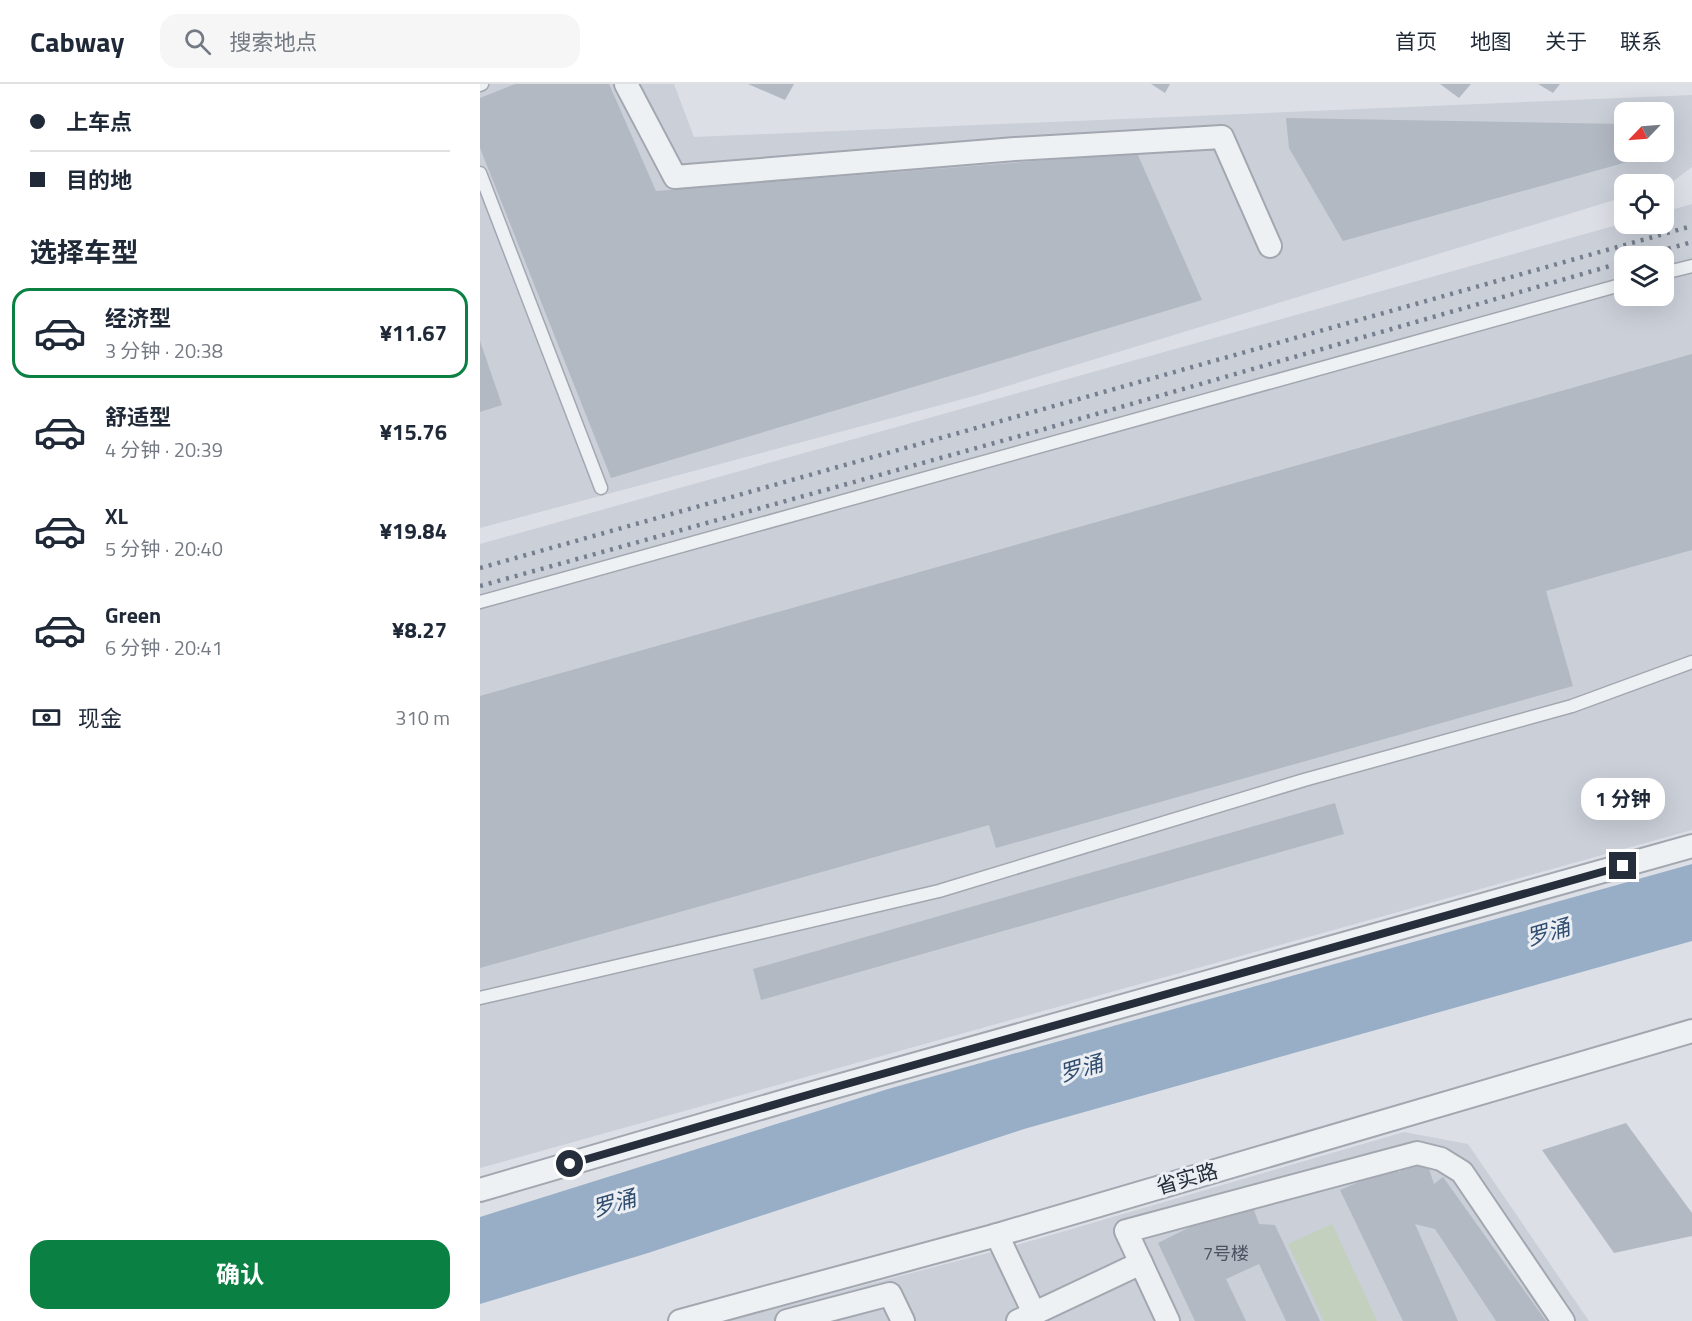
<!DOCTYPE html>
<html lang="zh">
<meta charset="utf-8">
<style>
body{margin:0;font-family:"Titillium Web","Noto Sans SC",sans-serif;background:#f6f6f7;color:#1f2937;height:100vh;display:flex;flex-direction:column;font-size:22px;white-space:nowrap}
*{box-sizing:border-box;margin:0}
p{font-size:20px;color:#747a83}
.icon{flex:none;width:33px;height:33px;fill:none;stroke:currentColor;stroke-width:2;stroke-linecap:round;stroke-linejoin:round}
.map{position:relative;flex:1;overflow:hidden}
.drawer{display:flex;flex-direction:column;background:#fff;width:480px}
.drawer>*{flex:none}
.banner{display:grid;align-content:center;height:132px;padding:0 30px;background:#fff}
.needle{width:39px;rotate:245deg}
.tools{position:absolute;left:1134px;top:18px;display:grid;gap:12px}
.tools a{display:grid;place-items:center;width:60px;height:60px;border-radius:12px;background:#fff;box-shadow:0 6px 24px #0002;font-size:30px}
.end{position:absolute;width:27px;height:27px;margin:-14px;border:8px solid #262e3c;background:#fff;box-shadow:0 0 0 3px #fff}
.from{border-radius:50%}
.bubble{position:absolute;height:42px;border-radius:18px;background:#fff;box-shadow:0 6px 24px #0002;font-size:20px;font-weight:700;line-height:42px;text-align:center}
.banner b{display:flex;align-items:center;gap:21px;height:57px;font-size:22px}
.banner b+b{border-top:2px solid #e0e1e3}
.banner i{width:15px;height:15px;background:#1f2937}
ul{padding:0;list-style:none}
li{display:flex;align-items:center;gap:18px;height:90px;margin:0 12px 9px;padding:0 18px;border:3px solid transparent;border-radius:18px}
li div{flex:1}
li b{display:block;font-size:22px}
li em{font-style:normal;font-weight:700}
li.current{border-color:#0b8043}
li>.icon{width:54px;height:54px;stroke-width:1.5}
h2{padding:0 30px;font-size:27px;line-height:72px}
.pay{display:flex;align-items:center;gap:15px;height:66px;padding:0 30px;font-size:22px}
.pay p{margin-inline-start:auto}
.button{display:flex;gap:12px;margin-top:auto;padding:12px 30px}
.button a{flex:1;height:69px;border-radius:18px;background:#0b8043;color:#fff;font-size:24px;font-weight:700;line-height:69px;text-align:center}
header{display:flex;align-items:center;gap:36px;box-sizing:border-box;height:84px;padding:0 30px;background:#fff;border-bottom:2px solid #e0e1e3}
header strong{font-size:28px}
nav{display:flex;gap:33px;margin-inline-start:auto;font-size:21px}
.search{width:420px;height:54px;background:#f6f6f7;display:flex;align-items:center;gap:15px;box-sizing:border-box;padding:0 21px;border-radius:18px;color:#747a83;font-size:22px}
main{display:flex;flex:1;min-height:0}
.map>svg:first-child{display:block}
.built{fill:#cacfd8;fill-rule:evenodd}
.green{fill:#c2d0bd}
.water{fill:#97aec6}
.building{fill:#b3b9c3}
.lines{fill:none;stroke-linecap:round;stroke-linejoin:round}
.lane-casing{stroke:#a2a7b0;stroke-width:15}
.street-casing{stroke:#a2a7b0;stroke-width:26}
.lane{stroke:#eef1f4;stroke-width:12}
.street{stroke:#eef1f4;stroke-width:22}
.rail{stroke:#767f8f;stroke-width:4.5;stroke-dasharray:3 6;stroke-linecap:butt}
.route{stroke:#262e3c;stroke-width:8}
.labels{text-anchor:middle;stroke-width:6;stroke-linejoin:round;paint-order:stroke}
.number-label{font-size:18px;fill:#49515e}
.street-label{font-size:21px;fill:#262e3c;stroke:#ebeff4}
.water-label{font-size:22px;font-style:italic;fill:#314d6f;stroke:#ebeff4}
</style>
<header>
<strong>Cabway</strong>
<div class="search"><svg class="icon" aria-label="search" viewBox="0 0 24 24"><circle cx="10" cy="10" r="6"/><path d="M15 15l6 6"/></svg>搜索地点</div>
<nav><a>首页</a><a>地图</a><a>关于</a><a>联系</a></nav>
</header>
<main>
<section class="drawer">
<div class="banner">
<b><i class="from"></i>上车点</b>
<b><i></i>目的地</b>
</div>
<h2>选择车型</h2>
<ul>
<li class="current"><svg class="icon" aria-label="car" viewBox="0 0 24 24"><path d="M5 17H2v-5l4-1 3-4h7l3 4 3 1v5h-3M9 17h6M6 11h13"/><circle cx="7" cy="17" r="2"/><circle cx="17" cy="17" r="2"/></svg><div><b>经济型</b><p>3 分钟 · 20:38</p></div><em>¥11.67</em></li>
<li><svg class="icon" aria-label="car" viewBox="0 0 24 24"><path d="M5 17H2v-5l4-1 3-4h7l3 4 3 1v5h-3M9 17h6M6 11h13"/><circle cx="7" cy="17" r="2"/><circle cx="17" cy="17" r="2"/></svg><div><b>舒适型</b><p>4 分钟 · 20:39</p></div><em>¥15.76</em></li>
<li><svg class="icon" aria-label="car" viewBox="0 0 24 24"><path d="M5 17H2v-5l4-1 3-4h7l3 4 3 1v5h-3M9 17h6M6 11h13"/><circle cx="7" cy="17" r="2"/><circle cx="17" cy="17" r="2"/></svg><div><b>XL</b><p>5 分钟 · 20:40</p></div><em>¥19.84</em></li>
<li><svg class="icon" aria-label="car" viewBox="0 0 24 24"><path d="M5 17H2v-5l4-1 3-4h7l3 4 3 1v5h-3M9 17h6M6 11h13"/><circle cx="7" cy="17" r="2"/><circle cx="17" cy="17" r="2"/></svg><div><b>Green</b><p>6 分钟 · 20:41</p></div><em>¥8.27</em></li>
</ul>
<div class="pay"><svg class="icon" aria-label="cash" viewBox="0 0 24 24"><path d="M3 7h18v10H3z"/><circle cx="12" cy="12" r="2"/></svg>现金<p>310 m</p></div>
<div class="button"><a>确认</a></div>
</section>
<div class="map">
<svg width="1212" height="1237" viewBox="0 0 1212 1237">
<rect width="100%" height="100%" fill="#dce0e6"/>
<!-- built -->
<g class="built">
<path d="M0,0H194L214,53L1212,11V83L1192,98L1184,101L1144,100V113L498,311L0,444ZM1144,28H1184V68H1144Z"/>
<path d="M1212,120V746L0,1084V460L1144,139L1184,140V128ZM1144,172H1184V212H1144Z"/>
<polygon points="924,1048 988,1060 1109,1237 248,1237 523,1165"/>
</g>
<!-- green -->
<polygon class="green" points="852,1140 897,1237 844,1237 808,1160"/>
<!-- water -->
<polygon class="water" points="1212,780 1212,857 544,1045 168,1169 0,1220 0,1133 408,1005"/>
<!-- building -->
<g class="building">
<polygon points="35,0 129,0 176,107 657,69 722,216 131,394 0,64 0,14"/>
<polygon points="268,0 314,0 305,16"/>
<polygon points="671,0 690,0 685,9"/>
<polygon points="960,0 991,0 979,14"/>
<polygon points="1058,0 1080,0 1073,9"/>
<polygon points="806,34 1144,40 1144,68 1183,68 863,157 809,64"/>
<polygon points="0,257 22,321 0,328"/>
<polygon points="1212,270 1212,466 1066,507 1093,602 516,764 509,741 0,884 0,612"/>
<polygon points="855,719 864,750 281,916 273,885"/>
<polygon points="1146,1039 1212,1129 1212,1152 1134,1169 1062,1066"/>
<polygon points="927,1079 938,1079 949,1085 954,1100 963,1093 1066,1237 1016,1237 955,1145 935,1140 978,1237 923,1237 860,1106 909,1085 920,1088"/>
<polygon points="761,1122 774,1126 779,1140 795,1141 840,1237 806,1237 779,1180 746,1195 766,1237 715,1237 678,1159 718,1139 742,1135 749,1125"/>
</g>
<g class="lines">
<!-- lane casing -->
<g class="lane-casing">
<g id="lane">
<polyline points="0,1 2,0"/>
<polyline points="0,89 121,404"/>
<polyline points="1184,189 1212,182"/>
<polyline points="0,518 1144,200"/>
<polyline points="0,914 459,807 824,696 1092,622 1212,578"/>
</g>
</g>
<!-- street casing -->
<g class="street-casing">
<g id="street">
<polyline points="146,0 195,93 535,65 742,53 790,162"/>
<polyline points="0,1106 315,1014 1212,762"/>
<polyline points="517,1151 554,1229"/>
<polyline points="661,1179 646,1147 937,1069 961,1075 982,1088 1083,1237"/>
<polyline points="200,1237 517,1151 1212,947"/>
<polyline points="307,1237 410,1210 423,1237"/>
<polyline points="538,1237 661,1179 688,1237"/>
</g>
</g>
<!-- lane -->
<use href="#lane" class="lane"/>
<!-- street -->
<use href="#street" class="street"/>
<!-- rail -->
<g class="rail">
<polyline points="1162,172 1212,158"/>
<polyline points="0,484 1212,142"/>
<polyline points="0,502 554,348 1144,178"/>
</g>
</g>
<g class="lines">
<!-- route -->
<polyline class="route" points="90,1080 338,1008 1143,782"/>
</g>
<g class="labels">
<!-- number labels -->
<g class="number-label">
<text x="746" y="1176">7号楼</text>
</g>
<!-- street labels -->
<g class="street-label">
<text transform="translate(707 1095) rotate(-16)" y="7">省实路</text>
</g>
<!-- water labels -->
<g class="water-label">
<text transform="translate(1068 848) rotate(-16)" y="8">罗涌</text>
<text transform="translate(601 984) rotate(-16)" y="8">罗涌</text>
<text transform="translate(134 1119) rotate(-16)" y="8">罗涌</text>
</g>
</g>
</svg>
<div class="tools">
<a><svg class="needle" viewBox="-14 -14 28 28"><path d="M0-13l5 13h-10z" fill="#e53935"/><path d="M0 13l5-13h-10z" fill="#747a83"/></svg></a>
<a><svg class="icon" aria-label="locate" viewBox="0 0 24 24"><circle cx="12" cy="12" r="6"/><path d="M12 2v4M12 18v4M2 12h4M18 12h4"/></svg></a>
<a><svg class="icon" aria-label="layers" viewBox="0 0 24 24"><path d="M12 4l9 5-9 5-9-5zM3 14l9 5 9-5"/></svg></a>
</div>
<i class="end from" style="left:90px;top:1080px"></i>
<i class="end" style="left:1143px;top:782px"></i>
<div class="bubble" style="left:1101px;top:694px;width:84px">1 分钟</div>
</div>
</main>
